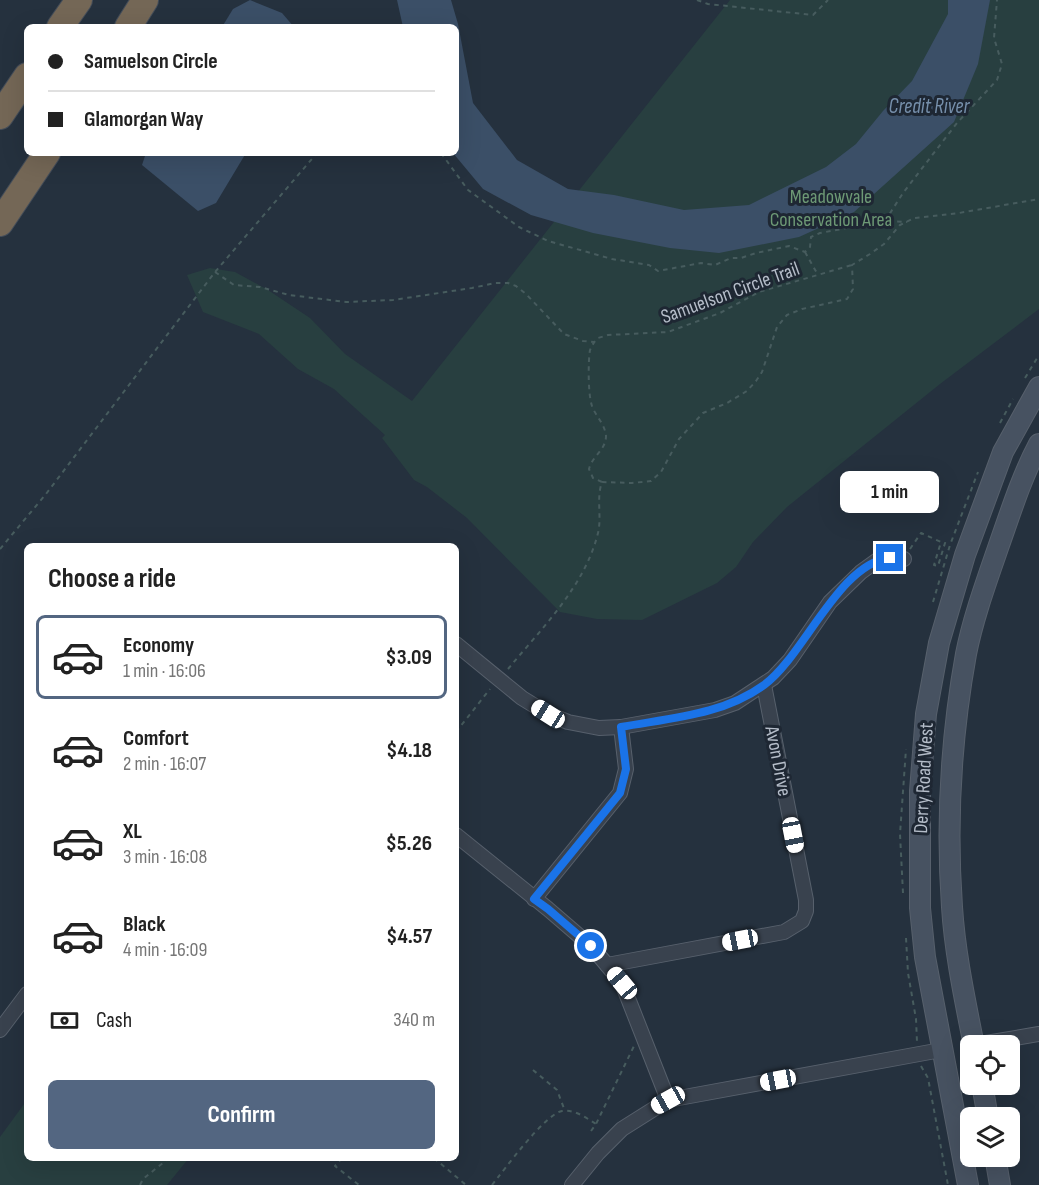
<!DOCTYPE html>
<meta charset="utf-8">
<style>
body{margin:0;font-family:"Sofia Sans Condensed",sans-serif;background:#f6f6f6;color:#222;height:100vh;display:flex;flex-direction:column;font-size:22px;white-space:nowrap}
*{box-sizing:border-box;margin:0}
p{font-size:20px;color:#767676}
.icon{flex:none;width:33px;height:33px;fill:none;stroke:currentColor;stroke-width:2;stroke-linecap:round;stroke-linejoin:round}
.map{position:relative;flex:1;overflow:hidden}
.panel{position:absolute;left:24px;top:543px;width:435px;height:618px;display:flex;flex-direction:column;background:#fff;border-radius:9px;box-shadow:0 6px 24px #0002}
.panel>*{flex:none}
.hud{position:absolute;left:24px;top:24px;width:435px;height:132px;border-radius:9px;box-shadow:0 6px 24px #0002;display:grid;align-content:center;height:132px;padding:0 24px;background:#fff}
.buttons{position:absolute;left:960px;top:1035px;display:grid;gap:12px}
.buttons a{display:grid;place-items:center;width:60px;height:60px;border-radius:9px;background:#fff;box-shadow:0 6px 24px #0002;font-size:30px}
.end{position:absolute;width:27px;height:27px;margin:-14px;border:8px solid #1a73e8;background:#fff;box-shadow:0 0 0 3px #fff}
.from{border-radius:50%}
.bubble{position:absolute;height:42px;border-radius:9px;background:#fff;box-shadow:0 6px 24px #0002;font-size:20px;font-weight:700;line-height:42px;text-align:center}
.car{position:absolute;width:18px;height:36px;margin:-18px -9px;border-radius:8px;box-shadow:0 0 4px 2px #0007;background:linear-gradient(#fff 24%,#345 0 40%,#fff 0 76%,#345 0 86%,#fff 0)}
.hud b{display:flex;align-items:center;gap:21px;height:57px;font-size:22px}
.hud b+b{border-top:2px solid #e0e0e0}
.hud i{width:15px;height:15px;background:#222}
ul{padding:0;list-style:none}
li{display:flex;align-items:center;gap:18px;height:84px;margin:0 12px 9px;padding:0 12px;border:3px solid transparent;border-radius:9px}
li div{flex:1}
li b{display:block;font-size:22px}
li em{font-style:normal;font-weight:700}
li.active{border-color:#536681}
li>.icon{width:54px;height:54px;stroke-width:1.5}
h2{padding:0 24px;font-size:27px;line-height:72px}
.pay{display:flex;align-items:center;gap:15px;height:66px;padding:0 24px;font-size:22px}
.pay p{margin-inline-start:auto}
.action{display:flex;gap:12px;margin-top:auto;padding:12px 24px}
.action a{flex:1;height:69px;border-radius:9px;background:#536681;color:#fff;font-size:24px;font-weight:700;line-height:69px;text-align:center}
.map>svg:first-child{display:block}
.green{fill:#283f40}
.water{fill:#3b4f67}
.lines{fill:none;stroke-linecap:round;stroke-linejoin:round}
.minor-casing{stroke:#57606c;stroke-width:16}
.secondary-casing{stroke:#57606c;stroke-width:22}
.motorway-casing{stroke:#444d59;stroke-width:28}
.path{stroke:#475c5e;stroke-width:2;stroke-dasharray:4.5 4.5;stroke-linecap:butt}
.minor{stroke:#39424e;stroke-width:14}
.secondary{stroke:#475261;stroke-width:20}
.motorway{stroke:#746756;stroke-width:26}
.route{stroke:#1a73e8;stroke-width:8}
.labels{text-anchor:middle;stroke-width:6;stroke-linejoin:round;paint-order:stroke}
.park-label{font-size:20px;fill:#6d9975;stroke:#1e2733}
.street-label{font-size:20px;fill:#b5bdc9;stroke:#1e2733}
.water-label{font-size:21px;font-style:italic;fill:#768fab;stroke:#1e2733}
</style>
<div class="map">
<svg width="1039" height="1185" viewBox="0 0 1039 1185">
<rect width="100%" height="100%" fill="#25313e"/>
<!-- green -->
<g class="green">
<polygon points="730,0 1039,0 1039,309 940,384 787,507 753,542 736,567 717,583 642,620 597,619 560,612 467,518 427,487 414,480 382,438 385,435 334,389 298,369 259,334 203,312 187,275 210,268 235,272 268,290 310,318 345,354 412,401"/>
<polygon points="27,1100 27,1158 189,1158 167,1185 0,1185 0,1137"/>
</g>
<!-- water -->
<g class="water">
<polygon points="250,0 282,13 294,27 222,27 233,9"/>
<polygon points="397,0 451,0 458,24 473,103 517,160 568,189 614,195 684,210 749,205 826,167 856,144 883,111 912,81 948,14 948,0 990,0 978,64 954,122 854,212 799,237 719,253 670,248 593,233 531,215 483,189 453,153 456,153 456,27 403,27"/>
<polygon points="146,153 246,153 216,203 198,211 142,165"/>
</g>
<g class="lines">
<!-- minor casing -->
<g class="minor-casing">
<g id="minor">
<polyline points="456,644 522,698 548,714 568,722 599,728 621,727 715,710 735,703 773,678 790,660 830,602 861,572 879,559 904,559"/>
<polyline points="456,835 548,909 591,946 622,983 668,1100"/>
<polyline points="534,899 620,793 626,769 621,727"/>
<polyline points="607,965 784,932 802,921 806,911 806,900 764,685"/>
<polyline points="0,1030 27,994"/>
<polyline points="974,1045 1039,1034"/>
<polyline points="572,1185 598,1153 622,1129 668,1100 941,1050"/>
</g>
</g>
<!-- secondary casing -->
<g class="secondary-casing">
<g id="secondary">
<path d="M974,1046C965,1000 955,954 952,907C946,822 951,737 966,654C973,618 987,580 999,545C1011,511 1022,476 1039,444"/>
<polyline points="982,1084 988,1118"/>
<polyline points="995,1156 1000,1185"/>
<polyline points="968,1185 925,957 920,908 920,791 926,714 939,643 965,555 1003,452 1039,387"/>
</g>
</g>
<!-- motorway casing -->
<g class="motorway-casing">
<g id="motorway">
<polyline points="60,27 79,0"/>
<polyline points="128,27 145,0"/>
<polyline points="0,116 27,76"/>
<polyline points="0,223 47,153"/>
</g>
</g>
<!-- path -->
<g class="path">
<polyline points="697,0 708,4 813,15 828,0"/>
<polyline points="441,153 468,190 519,227 548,241 612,259 649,265 658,271 701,263 715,265 731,258 741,258 756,253 789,246 805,252 810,247 811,237 820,233 885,221 907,222"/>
<polyline points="885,221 903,193 957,123 997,80 1002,64 994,38 997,0"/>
<polyline points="805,252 818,275"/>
<polyline points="215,272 234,285 260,287 289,295 346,302 393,300 472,288 495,283 508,283 516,286 526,294 564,334 583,341 594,342"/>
<polyline points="1025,378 1039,355"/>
<polyline points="1000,423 1013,399"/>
<path d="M602,482L593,478L589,469C592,456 606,450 606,436C605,424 596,417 592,406C588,395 588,362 590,350C592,345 594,342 598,338L608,335L668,332L720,313L759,292L852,265"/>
<polyline points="0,549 46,494 215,272 317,153"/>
<polyline points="910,549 921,533 941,542 934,565 938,566 945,543 950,545"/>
<polyline points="933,602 950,545 978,472"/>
<path d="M508,669C542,628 585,586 598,533C602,516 596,499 602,482L632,483L651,481L661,472L679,439L703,413L727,403L747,391L756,381L762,372L777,327L787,315L802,309L847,299L853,289L852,265L870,254L884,244L900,225L914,218L959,213L1039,199"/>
<polyline points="456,732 490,689"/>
<polyline points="903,893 900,834 906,749"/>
<polyline points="906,938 908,973 916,1019 917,1042"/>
<polyline points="921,1066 928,1078 948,1185"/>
<polyline points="533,1070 557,1090 565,1111"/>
<polyline points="591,1131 596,1124 634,1046"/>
<polyline points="342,1158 335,1166 359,1185"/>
<polyline points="434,1158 466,1185"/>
<polyline points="140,1185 143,1179 169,1158"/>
<path d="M492,1185C504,1170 545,1114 562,1111C575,1109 586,1118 596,1124"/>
</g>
<!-- minor -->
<use href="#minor" class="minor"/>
<!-- secondary -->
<use href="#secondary" class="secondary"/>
<!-- motorway -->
<use href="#motorway" class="motorway"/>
</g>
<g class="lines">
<!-- route -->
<path class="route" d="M591,946L548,909L534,899L620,793L626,769L621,727C670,718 723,715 764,685C804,656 839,563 890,558"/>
</g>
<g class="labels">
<!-- park labels -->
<g class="park-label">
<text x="831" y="203">Meadowvale<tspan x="831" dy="23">Conservation Area</tspan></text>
</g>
<!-- street labels -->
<g class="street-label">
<text transform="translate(730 292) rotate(-20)" y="7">Samuelson Circle Trail</text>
<text transform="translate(779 761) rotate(79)" y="7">Avon Drive</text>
<text transform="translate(923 778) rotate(-87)" y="7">Derry Road West</text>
</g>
<!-- water labels -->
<g class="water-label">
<text x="929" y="113">Credit River</text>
</g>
</g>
</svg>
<div class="buttons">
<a><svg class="icon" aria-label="locate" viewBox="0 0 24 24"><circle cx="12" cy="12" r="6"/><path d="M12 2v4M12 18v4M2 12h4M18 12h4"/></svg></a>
<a><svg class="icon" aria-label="layers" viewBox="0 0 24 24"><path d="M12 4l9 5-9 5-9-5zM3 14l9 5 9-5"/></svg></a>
</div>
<i class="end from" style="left:591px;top:946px"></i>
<i class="end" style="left:890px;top:558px"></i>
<div class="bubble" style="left:840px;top:471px;width:99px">1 min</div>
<i class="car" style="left:548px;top:714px;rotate:302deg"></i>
<i class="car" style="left:793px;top:835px;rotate:169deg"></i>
<i class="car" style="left:740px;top:940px;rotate:259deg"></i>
<i class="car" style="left:622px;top:983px;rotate:320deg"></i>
<i class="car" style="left:778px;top:1080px;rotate:259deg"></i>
<i class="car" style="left:668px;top:1100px;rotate:241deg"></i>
<div class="hud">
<b><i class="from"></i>Samuelson Circle</b>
<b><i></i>Glamorgan Way</b>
</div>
<section class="panel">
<h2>Choose a ride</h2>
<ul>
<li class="active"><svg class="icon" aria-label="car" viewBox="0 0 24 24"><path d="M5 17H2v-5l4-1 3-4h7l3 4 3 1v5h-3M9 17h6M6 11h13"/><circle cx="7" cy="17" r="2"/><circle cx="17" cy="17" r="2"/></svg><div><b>Economy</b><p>1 min · 16:06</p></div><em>$3.09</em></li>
<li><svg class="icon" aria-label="car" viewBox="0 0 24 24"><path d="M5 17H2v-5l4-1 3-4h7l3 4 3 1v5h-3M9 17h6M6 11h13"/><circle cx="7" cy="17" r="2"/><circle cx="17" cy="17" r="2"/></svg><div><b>Comfort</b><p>2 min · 16:07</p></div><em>$4.18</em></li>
<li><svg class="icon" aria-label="car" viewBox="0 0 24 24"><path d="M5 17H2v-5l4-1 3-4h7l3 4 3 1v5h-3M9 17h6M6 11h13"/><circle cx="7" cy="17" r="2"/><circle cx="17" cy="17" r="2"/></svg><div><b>XL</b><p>3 min · 16:08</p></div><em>$5.26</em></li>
<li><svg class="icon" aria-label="car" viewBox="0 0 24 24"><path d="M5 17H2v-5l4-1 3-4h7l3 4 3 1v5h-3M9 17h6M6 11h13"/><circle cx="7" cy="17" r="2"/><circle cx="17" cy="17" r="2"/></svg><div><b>Black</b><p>4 min · 16:09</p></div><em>$4.57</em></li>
</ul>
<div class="pay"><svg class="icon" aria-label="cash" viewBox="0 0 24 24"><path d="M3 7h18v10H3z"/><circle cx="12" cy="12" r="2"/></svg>Cash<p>340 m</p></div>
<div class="action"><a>Confirm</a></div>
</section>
</div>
